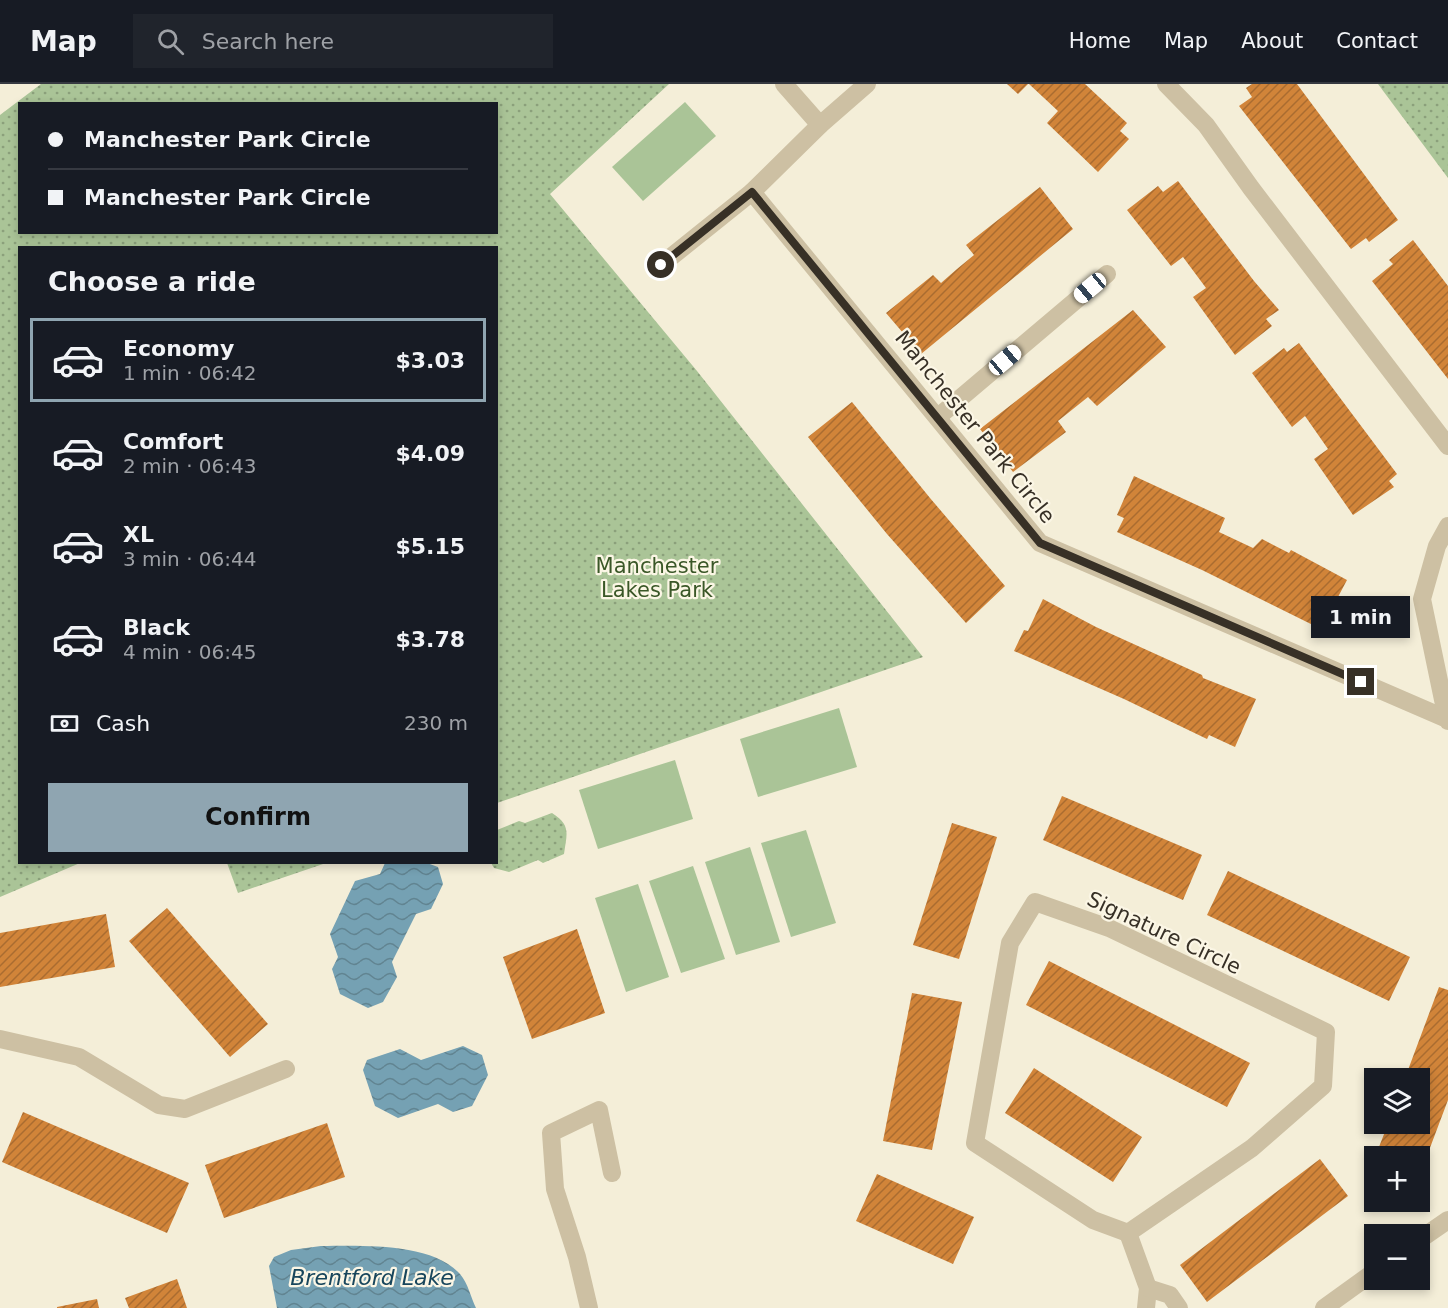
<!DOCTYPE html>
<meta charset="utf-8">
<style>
body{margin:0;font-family:"DejaVu Sans",sans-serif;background:#20242c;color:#f1f3f6;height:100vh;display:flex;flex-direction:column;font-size:22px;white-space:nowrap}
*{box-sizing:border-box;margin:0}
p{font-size:20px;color:#9ea1a6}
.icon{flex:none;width:33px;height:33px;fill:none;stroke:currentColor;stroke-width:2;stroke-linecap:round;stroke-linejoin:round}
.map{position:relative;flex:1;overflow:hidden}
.details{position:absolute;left:18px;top:162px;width:480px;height:618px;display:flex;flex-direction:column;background:#171b24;border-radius:0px;box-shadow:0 3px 9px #0003}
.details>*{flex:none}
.banner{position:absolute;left:18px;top:18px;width:480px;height:132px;border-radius:0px;box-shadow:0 3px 9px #0003;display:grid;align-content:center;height:132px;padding:0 30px;background:#171b24}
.buttons{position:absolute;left:1364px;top:984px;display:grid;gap:12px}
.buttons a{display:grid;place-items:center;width:66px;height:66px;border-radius:0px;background:#171b24;box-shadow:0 3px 9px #0003;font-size:30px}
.end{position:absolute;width:27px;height:27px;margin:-14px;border:8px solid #373026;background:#fff;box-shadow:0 0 0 3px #fff}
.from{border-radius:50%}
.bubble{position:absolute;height:42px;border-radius:0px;background:#171b24;box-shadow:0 3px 9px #0003;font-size:20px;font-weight:700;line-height:42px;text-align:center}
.car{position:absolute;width:18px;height:36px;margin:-18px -9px;border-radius:8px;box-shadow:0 0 4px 2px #0007;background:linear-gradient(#fff 24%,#345 0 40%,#fff 0 76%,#345 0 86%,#fff 0)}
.banner b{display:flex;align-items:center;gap:21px;height:57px;font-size:22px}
.banner b+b{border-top:2px solid #363941}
.banner i{width:15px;height:15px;background:#f1f3f6}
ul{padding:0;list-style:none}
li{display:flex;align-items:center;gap:18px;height:84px;margin:0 12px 9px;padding:0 18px;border:3px solid transparent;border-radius:0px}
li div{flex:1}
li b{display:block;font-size:22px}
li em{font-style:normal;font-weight:700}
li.current{border-color:#8fa5b1}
li>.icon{width:54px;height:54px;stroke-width:1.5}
h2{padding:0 30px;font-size:27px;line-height:72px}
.pay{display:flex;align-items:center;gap:15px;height:66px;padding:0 30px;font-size:22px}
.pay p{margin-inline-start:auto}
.button{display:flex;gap:12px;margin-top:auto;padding:12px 30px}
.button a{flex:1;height:69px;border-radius:0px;background:#8fa5b1;color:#111;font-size:24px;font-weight:700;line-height:69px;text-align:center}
header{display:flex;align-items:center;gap:36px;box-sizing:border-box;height:84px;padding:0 30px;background:#171b24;border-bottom:2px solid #363941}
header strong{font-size:28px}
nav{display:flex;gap:33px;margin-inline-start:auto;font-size:21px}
.search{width:420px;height:54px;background:#20242c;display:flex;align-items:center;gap:15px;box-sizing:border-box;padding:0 21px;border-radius:0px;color:#9ea1a6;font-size:22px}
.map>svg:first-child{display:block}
.grass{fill:#aac497}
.park{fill:url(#park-dots);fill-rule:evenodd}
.water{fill:url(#water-waves)}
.building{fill:url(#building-hatch)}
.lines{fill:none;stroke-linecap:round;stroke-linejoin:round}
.minor{stroke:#cdc0a3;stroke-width:18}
.route{stroke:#373026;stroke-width:8}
.labels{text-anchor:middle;stroke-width:4.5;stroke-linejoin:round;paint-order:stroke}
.street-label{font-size:21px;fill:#373026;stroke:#fbf6e5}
.park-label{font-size:21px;fill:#3a5727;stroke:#fbf6e5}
.water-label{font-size:22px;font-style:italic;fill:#18465c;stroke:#fbf6e5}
</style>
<header>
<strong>Map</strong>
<div class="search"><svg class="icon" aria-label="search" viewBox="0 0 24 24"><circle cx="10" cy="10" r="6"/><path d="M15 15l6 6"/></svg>Search here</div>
<nav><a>Home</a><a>Map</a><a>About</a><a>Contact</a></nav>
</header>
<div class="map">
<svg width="1448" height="1224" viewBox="0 0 1448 1224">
<defs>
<pattern id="park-dots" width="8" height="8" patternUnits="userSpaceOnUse" patternTransform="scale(1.5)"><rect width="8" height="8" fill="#aac497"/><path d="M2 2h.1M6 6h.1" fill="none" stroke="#8ba07b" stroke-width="1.8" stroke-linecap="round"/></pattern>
<pattern id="water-waves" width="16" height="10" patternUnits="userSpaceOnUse" patternTransform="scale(1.5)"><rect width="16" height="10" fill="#75a1b3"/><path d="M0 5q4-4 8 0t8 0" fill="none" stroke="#618491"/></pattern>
<pattern id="building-hatch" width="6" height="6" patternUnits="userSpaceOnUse" patternTransform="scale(1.5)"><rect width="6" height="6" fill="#d18439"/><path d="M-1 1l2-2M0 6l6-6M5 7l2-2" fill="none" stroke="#aa6c30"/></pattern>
</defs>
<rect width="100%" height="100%" fill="#f4eed8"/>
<!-- grass -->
<g class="grass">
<polygon points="685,18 716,52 643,117 612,83"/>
<polygon points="839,624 857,683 758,713 740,655"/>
<polygon points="675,676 693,735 598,765 579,706"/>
<polygon points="806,746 836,839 791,853 761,759"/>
<polygon points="750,763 780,858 736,871 705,778"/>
<polygon points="693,782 725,875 681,889 649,797"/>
<polygon points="638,800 669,893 626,908 595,814"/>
</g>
<!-- park -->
<g class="park">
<path d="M41,0H669L550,110L697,287L923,573L497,719L496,164H20V778L80,779L0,813V31ZM20,20H496V148H20Z"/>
<polygon points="1378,0 1448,0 1448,94"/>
<path d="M552,729C571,741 567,749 564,770L543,779L538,776L509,788L494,784L491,779L496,778L497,746L519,737L525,739Z"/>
<polygon points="227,779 326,779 238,809"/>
</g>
<!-- water -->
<g class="water">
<polygon points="385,779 427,779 438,783 443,800 431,825 416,830 392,878 397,893 383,918 368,924 340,910 332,885 338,873 330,850 355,797 380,790"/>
<polygon points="463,962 482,971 488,991 472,1022 453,1028 438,1020 398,1034 375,1022 363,986 367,976 400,965 421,976"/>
<path d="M321,1162C361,1162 431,1158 460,1190C468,1199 471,1214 476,1224H277L269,1182L274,1173L291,1166Z"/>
</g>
<!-- building -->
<g class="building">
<polygon points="1007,0 1028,0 1018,10"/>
<polygon points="1029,0 1085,0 1127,39 1120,47 1129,55 1098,88 1047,39 1058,27"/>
<polygon points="1252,0 1297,0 1398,136 1369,158 1366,154 1351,165 1239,22 1252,13 1246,4"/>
<polygon points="1178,97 1254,197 1279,226 1266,235 1272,242 1235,271 1193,213 1206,204 1183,173 1171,182 1127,126 1158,102 1163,108"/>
<polygon points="1040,103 1073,145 921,270 886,229 933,191 941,199 957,185 974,171 966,161"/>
<polygon points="1413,156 1448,202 1448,295 1372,197 1393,180 1389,176"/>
<polygon points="1133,226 1166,263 1097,322 1088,313 1058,337 1066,348 1013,388 980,345"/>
<polygon points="1299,259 1397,390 1389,397 1394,403 1353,431 1314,375 1328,365 1305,332 1292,343 1252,289 1284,264 1287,268"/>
<polygon points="852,318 930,414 1005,502 966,539 887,450 808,353"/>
<polygon points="1134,392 1225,434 1219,448 1253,464 1262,455 1289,469 1291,466 1347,496 1321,545 1202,486 1117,448 1124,434 1117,431"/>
<polygon points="1043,515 1096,543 1202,591 1203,594 1256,615 1235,663 1209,651 1207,655 1124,615 1014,567 1024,546 1028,547"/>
<polygon points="1062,712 1202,771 1183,816 1043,756"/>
<polygon points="952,739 997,753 959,875 913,861"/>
<polygon points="1228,787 1410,873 1389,917 1207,831"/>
<polygon points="167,824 268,940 230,973 129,857"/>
<polygon points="106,830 115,883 0,903 0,849"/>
<polygon points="577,845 605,929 532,955 503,873"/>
<polygon points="1049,877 1250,979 1227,1023 1026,921"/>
<polygon points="1439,903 1448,906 1448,1016 1422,1085 1419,1084 1419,1072 1390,1072 1377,1068 1388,1040 1419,1040 1419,994 1405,994"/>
<polygon points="912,909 962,918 932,1066 883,1057"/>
<polygon points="1034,984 1142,1053 1113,1098 1005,1029"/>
<polygon points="23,1028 189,1099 167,1149 2,1078"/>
<polygon points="327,1039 345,1093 224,1134 205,1081"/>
<polygon points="1320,1075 1348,1112 1207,1218 1180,1181"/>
<polygon points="877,1090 974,1133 953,1180 856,1137"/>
<polygon points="177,1195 187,1224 129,1224 125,1214"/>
<polygon points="97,1215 99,1224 57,1224 57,1223"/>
</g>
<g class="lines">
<!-- minor -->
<g class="minor">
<polyline points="784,0 820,41"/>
<polyline points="867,0 820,41 752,108 1040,459 1447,635 1448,637"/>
<polyline points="1166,0 1206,41 1251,104 1448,362"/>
<polyline points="661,181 752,108"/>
<polyline points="938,333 1107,190"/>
<polyline points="1447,635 1422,515 1437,462 1448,442"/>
<polygon points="1035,818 1109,844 1326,948 1323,1002 1252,1064 1128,1149 1093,1136 975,1059 1010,859"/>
<polyline points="0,955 79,973 159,1021 185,1025 286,985"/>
<polyline points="1128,1149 1148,1204 1146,1224"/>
<polyline points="1419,1156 1448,1136"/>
<polyline points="1148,1204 1170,1211 1179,1224"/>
<polyline points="589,1224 577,1173 555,1105 551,1049 599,1026 612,1089"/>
<polyline points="1324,1224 1374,1188"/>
</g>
</g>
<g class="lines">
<!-- route -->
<polyline class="route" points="661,181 752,108 1040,459 1361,598"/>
</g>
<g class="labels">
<!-- street labels -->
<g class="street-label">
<text transform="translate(975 343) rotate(51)" y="7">Manchester Park Circle</text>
<text transform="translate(1164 849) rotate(25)" y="7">Signature Circle</text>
</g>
<!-- park labels -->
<g class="park-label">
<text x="657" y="489">Manchester<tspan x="657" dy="24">Lakes Park</tspan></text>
</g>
<!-- water labels -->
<g class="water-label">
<text x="372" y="1201">Brentford Lake</text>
</g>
</g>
</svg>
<div class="buttons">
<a><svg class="icon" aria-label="layers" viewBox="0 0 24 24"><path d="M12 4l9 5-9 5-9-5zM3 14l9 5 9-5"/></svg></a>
<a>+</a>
<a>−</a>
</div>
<i class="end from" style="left:661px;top:181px"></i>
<i class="end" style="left:1361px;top:598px"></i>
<div class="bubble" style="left:1311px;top:512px;width:99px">1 min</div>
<i class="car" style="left:1090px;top:204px;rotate:230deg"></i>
<i class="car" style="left:1005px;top:276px;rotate:50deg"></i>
<div class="banner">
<b><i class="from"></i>Manchester Park Circle</b>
<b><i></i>Manchester Park Circle</b>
</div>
<section class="details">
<h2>Choose a ride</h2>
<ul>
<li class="current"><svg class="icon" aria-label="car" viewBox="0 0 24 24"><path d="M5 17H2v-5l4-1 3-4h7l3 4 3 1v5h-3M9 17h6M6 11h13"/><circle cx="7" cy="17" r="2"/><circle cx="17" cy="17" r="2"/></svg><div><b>Economy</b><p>1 min · 06:42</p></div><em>$3.03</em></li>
<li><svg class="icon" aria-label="car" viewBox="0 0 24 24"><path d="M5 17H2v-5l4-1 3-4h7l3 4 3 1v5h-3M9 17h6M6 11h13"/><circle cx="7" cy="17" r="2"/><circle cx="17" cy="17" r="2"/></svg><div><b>Comfort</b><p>2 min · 06:43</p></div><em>$4.09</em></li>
<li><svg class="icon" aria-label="car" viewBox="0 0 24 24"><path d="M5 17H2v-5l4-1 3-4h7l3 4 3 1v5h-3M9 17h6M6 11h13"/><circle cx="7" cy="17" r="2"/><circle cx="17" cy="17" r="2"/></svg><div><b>XL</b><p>3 min · 06:44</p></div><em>$5.15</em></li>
<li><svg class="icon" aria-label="car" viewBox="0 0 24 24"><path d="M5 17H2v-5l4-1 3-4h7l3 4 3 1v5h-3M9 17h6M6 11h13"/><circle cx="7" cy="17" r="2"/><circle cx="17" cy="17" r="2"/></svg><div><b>Black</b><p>4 min · 06:45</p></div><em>$3.78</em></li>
</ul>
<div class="pay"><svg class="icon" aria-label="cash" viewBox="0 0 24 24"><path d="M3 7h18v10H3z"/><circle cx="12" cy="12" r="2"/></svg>Cash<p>230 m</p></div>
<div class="button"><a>Confirm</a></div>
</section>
</div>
